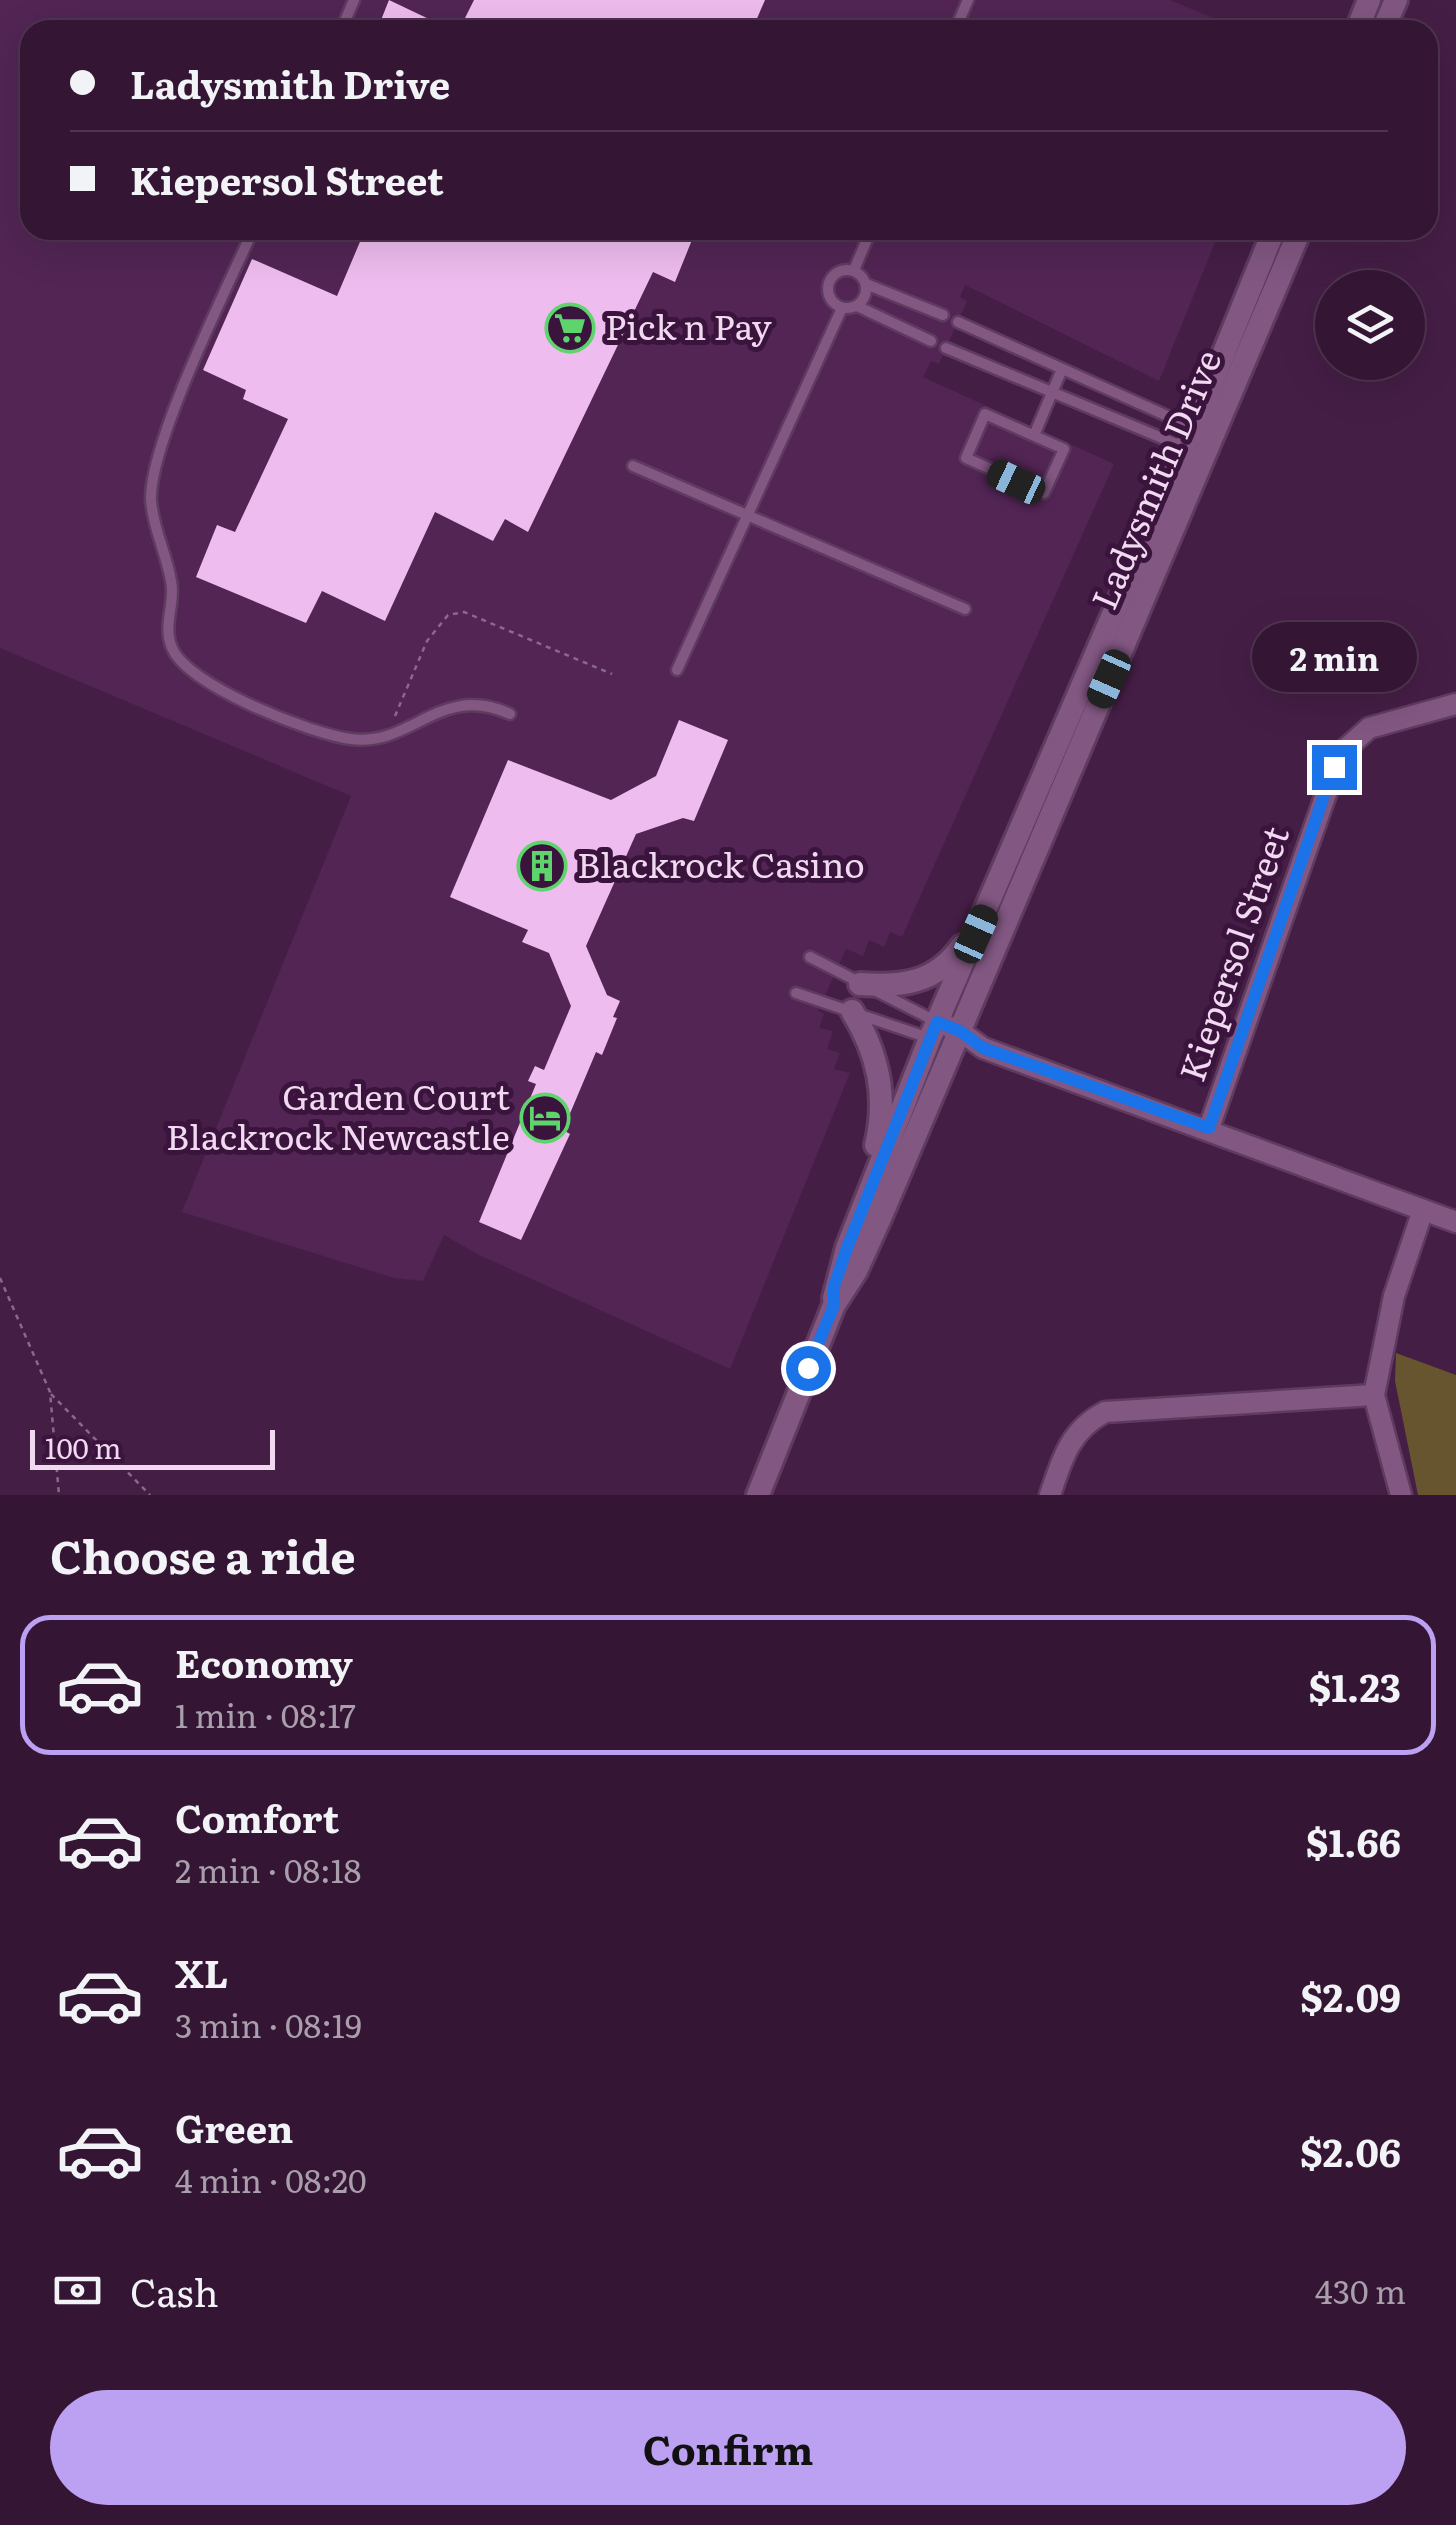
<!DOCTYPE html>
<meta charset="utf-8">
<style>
body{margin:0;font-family:Literata,serif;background:#3c1f3c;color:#f1f3f6;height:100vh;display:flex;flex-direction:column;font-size:38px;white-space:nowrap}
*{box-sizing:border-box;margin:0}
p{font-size:32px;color:#a99fac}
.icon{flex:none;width:55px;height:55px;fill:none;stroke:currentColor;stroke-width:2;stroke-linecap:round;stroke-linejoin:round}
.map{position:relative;height:1495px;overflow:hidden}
.drawer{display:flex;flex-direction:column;background:#341634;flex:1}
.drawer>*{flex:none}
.top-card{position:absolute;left:20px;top:20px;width:1418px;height:220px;border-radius:30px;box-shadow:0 10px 40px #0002,0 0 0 2px #4e354f;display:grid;align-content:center;height:220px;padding:0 50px;background:#341634}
.fabs{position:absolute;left:1315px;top:270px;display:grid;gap:20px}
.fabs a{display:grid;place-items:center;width:110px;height:110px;border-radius:50%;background:#341634;box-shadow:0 10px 40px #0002,0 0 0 2px #4e354f;font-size:50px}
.scale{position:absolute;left:30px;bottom:25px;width:245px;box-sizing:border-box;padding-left:10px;border:5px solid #f1d9f1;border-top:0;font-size:28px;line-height:35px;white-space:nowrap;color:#f1d9f1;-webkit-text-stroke:8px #3a143c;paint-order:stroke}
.end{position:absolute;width:45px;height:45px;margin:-22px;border:12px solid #1a73e8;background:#fff;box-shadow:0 0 0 5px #fff}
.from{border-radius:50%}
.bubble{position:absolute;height:70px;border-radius:35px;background:#341634;box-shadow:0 10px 40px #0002,0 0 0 2px #4e354f;font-size:32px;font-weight:700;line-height:70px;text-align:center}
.car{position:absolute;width:30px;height:60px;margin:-30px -15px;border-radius:12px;box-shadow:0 0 8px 2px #0007;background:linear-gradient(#222 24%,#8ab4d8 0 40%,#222 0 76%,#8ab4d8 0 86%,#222 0)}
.top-card b{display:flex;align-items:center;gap:35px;height:95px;font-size:38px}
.top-card b+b{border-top:2px solid #4e354f}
.top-card i{width:25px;height:25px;background:#f1f3f6}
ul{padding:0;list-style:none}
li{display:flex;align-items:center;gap:30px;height:140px;margin:0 20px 15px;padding:0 30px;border:5px solid transparent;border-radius:30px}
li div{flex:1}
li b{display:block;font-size:38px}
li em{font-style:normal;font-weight:700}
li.on{border-color:#bca0f2}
li>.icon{width:90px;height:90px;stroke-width:1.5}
h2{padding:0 50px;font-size:45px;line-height:120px}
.pay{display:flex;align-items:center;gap:25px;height:110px;padding:0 50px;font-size:38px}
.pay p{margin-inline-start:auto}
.cta{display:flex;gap:20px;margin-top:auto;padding:20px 50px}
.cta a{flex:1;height:115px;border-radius:60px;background:#bca0f2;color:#111;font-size:40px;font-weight:700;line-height:115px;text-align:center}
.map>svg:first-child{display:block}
.built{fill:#522554}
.green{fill:#66552e}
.building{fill:#eebcee}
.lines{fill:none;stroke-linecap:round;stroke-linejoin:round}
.service-casing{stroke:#5e3b5f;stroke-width:15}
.minor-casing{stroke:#5e3b5f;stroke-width:25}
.tertiary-casing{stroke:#5e3b5f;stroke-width:28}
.path{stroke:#8a698a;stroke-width:2.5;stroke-dasharray:5 5;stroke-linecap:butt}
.service{stroke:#825782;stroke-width:10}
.minor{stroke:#825782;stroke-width:20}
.tertiary{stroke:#825782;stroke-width:22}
.route{stroke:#1a73e8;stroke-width:12}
.labels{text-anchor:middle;stroke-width:10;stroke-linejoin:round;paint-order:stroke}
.poi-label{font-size:35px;fill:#f1d9f1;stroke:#3a143c;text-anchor:start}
.street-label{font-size:35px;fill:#f1d9f1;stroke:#3a143c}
</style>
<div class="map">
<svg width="1456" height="1495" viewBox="0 0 1456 1495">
<rect width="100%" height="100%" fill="#451e46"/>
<!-- built -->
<polygon class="built" points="0,0 1170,0 1242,30 30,30 30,230 1220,230 1159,381 965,285 960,297 967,301 946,348 939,364 931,361 923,377 1114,464 902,937 890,932 884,947 869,940 863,956 846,949 818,1011 824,1014 819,1028 833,1031 827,1049 840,1053 834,1069 850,1073 730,1369 479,1255 444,1235 423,1281 394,1278 182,1212 351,796 0,648"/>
<!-- green -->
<polygon class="green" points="1396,1353 1456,1375 1456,1495 1418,1495 1395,1381"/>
<!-- building -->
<g class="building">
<polygon points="389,0 452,30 377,30"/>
<polygon points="474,0 765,0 752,30 459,30"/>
<polygon points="365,230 696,230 675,282 653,272 528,532 505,519 493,541 435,512 385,621 322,591 306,623 196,577 217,525 235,532 288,419 243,399 246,390 203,370 252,259 337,296"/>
<polygon points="679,720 728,740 694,821 683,818 636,834 586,946 607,995 620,1001 613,1017 617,1018 602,1055 596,1052 563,1130 570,1134 521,1240 479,1222 536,1084 528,1081 535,1066 544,1070 571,1006 549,953 522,942 528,930 450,897 508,760 611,800 656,776"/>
</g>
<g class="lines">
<!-- service casing -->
<g class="service-casing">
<g id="service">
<polyline points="341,30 354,0"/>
<polyline points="955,30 968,0"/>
<path d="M253,230C227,288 149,444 151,500C153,529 166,552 171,581C176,603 162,625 172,648C188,686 311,734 351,739C413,747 440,682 510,714"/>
<circle cx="847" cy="289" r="19"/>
<polyline points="854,270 871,230"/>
<polyline points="866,284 943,315"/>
<polyline points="857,306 931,341"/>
<polyline points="958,322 1194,428"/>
<polyline points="946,348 1186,448"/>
<polygon points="985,414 1064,449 1044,493 966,458"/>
<polyline points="1035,433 1062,369"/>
<polyline points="633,466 965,609"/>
<polyline points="677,670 842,308"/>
<polyline points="810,957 937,1022"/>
<polyline points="796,993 929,1038"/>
</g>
</g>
<!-- minor casing -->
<g class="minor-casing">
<g id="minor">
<polyline points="937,1022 960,1031 983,1048 1456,1222"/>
<polyline points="1209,1128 1340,754 1369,728 1456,704"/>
<path d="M1050,1495C1062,1459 1070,1430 1105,1412L1374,1395"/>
<polyline points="1401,1495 1374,1395 1394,1296 1423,1210"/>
</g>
</g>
<!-- tertiary casing -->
<g class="tertiary-casing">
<g id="tertiary">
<polyline points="1357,30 1369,0"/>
<polyline points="1383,30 1396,0"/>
<path d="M860,984C903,987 936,983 962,946"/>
<path d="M852,1011C878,1053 888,1096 876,1145"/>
<polyline points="834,1298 847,1248 930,1038 1185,448 1274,230"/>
<polyline points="758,1495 834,1305 856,1271 881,1216 1300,230"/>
</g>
</g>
<!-- path -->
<g class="path">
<polyline points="395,716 427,641 448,615 464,612 612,674"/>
<polyline points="0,1278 50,1392 59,1495"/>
<polyline points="51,1394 150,1495"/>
</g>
<!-- service -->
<use href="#service" class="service"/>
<!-- minor -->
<use href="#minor" class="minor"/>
<!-- tertiary -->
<use href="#tertiary" class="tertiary"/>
</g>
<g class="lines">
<!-- route -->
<polyline class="route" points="808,1368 834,1305 834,1286 847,1248 937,1022 960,1031 983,1048 1209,1128 1334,767"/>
</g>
<!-- icons -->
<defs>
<g id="supermarket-ring" transform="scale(2.5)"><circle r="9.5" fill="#3a143c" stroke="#5dd56c" stroke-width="1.5"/><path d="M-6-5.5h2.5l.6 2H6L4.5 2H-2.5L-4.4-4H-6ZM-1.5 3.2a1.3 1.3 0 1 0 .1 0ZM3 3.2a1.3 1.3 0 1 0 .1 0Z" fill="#5dd56c"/></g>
<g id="building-ring" transform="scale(2.5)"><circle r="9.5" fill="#3a143c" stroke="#5dd56c" stroke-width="1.5"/><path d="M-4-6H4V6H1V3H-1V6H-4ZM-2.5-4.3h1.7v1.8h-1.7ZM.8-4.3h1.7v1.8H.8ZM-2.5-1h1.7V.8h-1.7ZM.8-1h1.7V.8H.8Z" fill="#5dd56c"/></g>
<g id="hotel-ring" transform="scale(2.5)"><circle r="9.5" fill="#3a143c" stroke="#5dd56c" stroke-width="1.5"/><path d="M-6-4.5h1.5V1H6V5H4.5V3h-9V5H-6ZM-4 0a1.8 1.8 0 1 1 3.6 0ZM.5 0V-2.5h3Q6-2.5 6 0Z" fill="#5dd56c"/></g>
</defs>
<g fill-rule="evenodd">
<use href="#supermarket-ring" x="570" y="328"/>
<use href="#building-ring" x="542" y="866"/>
<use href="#hotel-ring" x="545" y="1118"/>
</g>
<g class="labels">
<!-- poi labels -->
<g class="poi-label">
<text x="605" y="340">Pick n Pay</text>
<text x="577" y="878">Blackrock Casino</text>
<text x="510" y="1110" text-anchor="end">Garden Court<tspan x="510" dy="40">Blackrock Newcastle</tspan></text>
</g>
<!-- street labels -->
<g class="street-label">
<text transform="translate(1157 480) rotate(-67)" y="12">Ladysmith Drive</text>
<text transform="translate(1235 954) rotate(-71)" y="12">Kiepersol Street</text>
</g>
</g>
</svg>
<div class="fabs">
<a><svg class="icon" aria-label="layers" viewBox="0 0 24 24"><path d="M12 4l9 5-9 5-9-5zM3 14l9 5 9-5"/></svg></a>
</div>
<div class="scale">100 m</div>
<i class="end from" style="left:808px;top:1368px"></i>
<i class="end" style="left:1334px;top:767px"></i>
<div class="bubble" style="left:1252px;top:622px;width:165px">2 min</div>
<i class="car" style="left:1016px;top:482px;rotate:295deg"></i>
<i class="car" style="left:1109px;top:679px;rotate:204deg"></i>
<i class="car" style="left:976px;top:934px;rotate:24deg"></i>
<div class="top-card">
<b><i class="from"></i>Ladysmith Drive</b>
<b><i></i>Kiepersol Street</b>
</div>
</div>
<section class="drawer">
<h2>Choose a ride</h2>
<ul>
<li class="on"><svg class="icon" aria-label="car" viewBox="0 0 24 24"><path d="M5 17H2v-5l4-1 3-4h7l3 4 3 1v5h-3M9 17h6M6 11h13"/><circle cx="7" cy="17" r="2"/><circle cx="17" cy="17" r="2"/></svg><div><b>Economy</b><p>1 min · 08:17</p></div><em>$1.23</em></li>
<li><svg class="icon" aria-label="car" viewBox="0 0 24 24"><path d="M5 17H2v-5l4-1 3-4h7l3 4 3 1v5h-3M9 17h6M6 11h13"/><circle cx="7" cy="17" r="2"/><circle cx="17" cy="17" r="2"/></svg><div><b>Comfort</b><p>2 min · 08:18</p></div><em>$1.66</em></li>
<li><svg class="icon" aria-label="car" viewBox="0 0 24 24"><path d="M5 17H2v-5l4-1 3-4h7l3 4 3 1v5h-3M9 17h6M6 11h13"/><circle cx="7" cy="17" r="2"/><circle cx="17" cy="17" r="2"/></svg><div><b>XL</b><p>3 min · 08:19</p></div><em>$2.09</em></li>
<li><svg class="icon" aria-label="car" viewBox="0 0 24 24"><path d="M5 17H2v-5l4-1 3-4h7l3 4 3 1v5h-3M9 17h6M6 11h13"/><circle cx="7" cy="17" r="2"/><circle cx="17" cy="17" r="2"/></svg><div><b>Green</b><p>4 min · 08:20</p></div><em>$2.06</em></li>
</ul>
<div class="pay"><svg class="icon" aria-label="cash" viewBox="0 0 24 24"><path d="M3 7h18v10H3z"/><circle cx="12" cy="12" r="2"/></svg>Cash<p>430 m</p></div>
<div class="cta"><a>Confirm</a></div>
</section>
